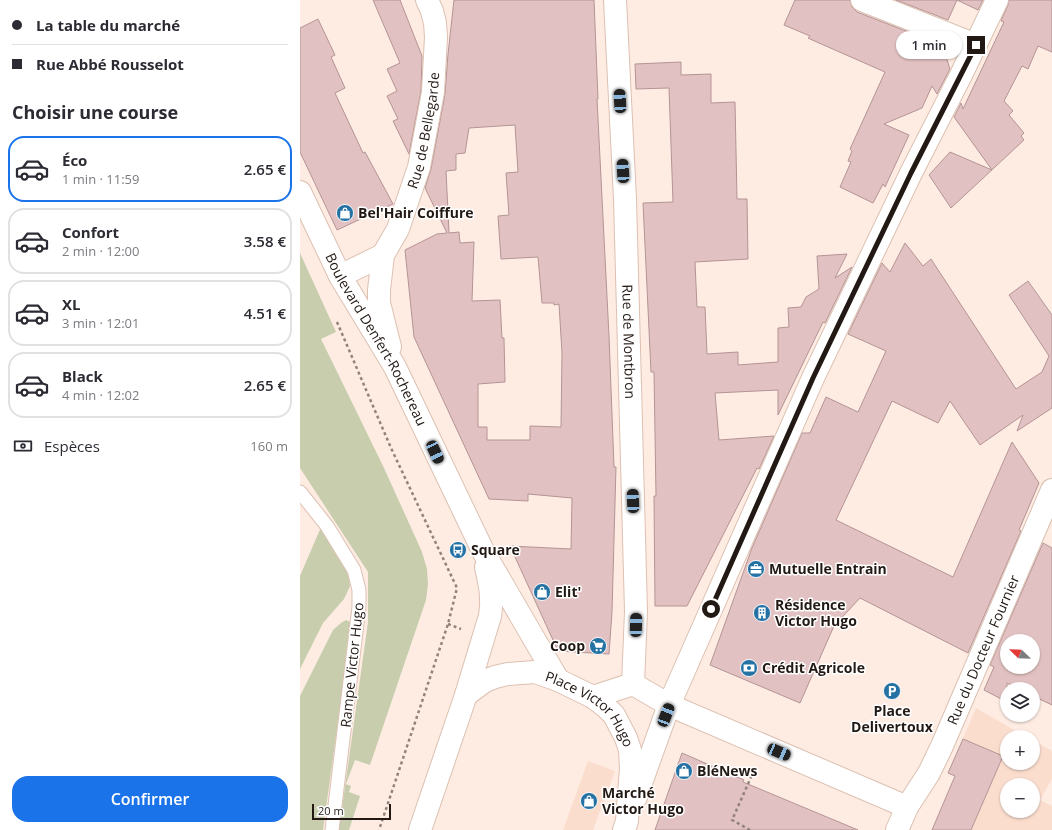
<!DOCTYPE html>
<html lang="fr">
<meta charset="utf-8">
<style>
body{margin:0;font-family:"Open Sans",sans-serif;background:#f2f2f3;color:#2b2b33;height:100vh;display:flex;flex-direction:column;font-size:15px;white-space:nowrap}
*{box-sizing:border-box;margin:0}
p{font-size:13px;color:#7c7c81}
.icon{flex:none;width:22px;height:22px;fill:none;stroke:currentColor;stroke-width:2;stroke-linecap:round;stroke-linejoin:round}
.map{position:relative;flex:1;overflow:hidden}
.drawer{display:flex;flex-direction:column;background:#fff;width:300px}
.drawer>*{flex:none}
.top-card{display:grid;align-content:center;height:88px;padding:0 12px;background:#fff}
.needle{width:26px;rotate:293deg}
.buttons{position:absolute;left:700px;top:634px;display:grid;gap:8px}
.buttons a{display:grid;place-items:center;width:40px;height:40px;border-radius:50%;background:#fff;box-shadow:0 1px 3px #0004;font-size:20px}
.scale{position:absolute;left:12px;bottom:10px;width:79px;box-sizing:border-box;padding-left:4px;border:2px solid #231914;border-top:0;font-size:11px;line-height:14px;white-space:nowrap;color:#231914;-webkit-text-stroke:3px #fff;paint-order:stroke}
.end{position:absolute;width:18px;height:18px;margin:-9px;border:5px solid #231914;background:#fff;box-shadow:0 0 0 2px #fff}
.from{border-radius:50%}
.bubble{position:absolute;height:28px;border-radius:14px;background:#fff;box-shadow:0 1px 3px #0004;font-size:13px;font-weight:600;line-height:28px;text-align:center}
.car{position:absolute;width:12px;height:24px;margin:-12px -6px;border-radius:5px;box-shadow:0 0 3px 1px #0007;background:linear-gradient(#222 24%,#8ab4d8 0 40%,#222 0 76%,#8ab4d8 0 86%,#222 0)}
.top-card b{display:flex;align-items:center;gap:14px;height:38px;font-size:15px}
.top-card b+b{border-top:1px solid #e1e1e2}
.top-card i{width:10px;height:10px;background:#2b2b33}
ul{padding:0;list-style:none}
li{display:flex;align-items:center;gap:12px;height:66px;margin:0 8px 6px;padding:0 4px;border:2px solid #e1e1e2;border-radius:16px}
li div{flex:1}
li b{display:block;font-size:15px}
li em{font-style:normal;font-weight:600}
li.active{border-color:#1a73e8}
li>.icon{width:36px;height:36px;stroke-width:1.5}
h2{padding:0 12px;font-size:18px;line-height:48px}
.pay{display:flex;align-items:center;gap:10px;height:44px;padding:0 12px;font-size:15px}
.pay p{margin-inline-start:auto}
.cta{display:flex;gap:8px;margin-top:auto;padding:8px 12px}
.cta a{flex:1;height:46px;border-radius:16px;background:#1a73e8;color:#fff;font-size:16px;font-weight:600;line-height:46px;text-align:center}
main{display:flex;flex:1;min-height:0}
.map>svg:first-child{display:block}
.built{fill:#fbddce;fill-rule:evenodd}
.green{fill:#c7cdad}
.building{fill:#e2c1c2;stroke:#b49495;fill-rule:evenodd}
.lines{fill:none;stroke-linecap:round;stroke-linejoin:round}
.service-casing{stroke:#dcc0b1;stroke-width:15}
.minor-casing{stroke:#dcc0b1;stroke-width:24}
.secondary-casing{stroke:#dcc0b1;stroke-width:24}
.path{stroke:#91837c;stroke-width:2.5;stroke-dasharray:3 3;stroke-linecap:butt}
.service{stroke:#fff;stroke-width:13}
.minor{stroke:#fff;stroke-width:22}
.secondary{stroke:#fff;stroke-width:22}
.route{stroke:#231914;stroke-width:5}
.labels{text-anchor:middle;stroke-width:3;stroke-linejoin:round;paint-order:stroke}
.street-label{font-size:14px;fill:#231914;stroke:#fff}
.poi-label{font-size:14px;font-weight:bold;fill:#231914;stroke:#fff;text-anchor:start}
</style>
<main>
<section class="drawer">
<div class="top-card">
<b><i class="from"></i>La table du marché</b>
<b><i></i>Rue Abbé Rousselot</b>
</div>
<h2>Choisir une course</h2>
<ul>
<li class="active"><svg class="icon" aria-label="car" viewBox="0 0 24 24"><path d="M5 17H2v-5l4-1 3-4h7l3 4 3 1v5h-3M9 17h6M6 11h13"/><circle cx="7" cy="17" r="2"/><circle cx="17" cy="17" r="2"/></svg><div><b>Éco</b><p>1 min · 11:59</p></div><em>2.65 €</em></li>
<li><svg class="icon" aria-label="car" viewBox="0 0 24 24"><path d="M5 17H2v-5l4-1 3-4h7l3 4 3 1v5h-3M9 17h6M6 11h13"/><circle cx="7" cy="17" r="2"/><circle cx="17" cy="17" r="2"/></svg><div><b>Confort</b><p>2 min · 12:00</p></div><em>3.58 €</em></li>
<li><svg class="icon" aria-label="car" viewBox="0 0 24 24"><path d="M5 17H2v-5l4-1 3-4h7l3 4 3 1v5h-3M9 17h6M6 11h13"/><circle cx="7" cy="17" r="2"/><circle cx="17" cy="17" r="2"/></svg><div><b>XL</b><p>3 min · 12:01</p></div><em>4.51 €</em></li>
<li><svg class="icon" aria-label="car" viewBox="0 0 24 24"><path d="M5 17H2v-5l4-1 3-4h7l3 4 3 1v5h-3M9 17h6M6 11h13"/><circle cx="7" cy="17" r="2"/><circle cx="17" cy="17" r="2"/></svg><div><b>Black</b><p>4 min · 12:02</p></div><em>2.65 €</em></li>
</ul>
<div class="pay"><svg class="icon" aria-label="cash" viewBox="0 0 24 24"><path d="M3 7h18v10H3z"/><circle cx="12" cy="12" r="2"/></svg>Espèces<p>160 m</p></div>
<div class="cta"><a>Confirmer</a></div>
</section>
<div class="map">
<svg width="752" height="830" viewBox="0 0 752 830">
<rect width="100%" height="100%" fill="#feece3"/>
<!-- built -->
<g class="built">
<path d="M676,708L727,737H707V763H733V740L752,751V779L740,800L752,806V830H632L655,776L648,773ZM707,785H733V811H707Z"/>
<polygon points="288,761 315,771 293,830 263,830"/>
</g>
<!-- green -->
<g class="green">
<polygon points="0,253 36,332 21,339 84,468 122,552 127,569 128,584 126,600 70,765 55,760 46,784 51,786 49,792 60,796 49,830 39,830 68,622 68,572 0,468"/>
<polygon points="21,527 48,570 50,586 44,599 23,623 0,669 0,576"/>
<polygon points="46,620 50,622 51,627 23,830 0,830 0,696 33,630 41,623"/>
</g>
<!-- building -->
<g class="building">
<polygon points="73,0 100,0 122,56 121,91 109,154 93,121 98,119 87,96 97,91 87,69 100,63"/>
<path d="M154,0H294L298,99H297L309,336L314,467H316L312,612L309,654L258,651L210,546L271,549L272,498L228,494V501L189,499L114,337L105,250L137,234L147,233L125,188L131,169L145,94L148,54ZM215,125L218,172L206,173L209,215L198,216L201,259L238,257L242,303H254V305L259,304L262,353L261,427L230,426V440H187V427H178V384L205,382L204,338H202L200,300L172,301L174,242L160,243L159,232L149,233L146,171L156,170V154L165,153L169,128Z"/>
<polygon points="495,0 550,0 552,7 557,12 642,45 650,69 637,94 632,86 622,108 584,124 609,135 585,187 583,184 573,203 540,187 551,162 548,161 552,151 550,149 585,72 519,43 508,38 510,36 484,25"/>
<polygon points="596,0 683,0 678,10 657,0 648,20"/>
<polygon points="709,0 752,0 752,52 738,46 728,69 722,66 704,101 713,111 709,115 724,133 721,136 724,140 651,208 629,175 650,152 692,170 654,117 661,103 663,109 704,22 701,21 708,5"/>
<polygon points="18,19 35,55 31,57 45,88 35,93 63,153 65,152 93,204 37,230 0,152 0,28"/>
<polygon points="381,62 381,75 411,74 411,103 435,102 437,199 447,199 448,259 395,262 397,307 405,307 407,354 438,352 438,365 478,362 478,328 489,327 488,308 501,307 506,297 519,289 517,256 547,254 535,278 552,267 525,323 523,322 478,415 478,390 415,393 419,440 474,436 459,469 457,468 387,606 355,606 354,496 356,496 354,372 351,372 343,203 373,202 369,88 336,89 335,64"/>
<polygon points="605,243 623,266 631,259 716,389 742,372 749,356 709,295 728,281 752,315 752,408 717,431 723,415 680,445 650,401 638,423 592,401 536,520 653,577 712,442 739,483 719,530 721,531 668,653 560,598 534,626 500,703 410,665 452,548 502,433 510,433 526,397 558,412 586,351 548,334 582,263 590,272"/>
<path d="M743,543L752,548V705L733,696V689H719L707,683V702L684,690L694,667L690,665ZM707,641H733V667H707Z"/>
<polygon points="663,739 703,756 671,830 632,830 655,776 648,773"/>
<polygon points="382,753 444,780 443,782 558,830 355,830"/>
</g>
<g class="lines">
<!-- service casing -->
<g class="service-casing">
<polyline id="service" points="0,492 27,526 54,570 59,590 59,607 32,830"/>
</g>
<!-- minor casing -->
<g class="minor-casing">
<g id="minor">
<polyline points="562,0 676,45"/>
<path id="s1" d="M0,192L40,276L95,367L183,551L258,680"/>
<polyline points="40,276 83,255"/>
<path id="s2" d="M90,347L79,303V290L83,255L98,229L119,167L133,92L136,37L135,23L132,11L127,0"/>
<path d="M166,695L190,616C193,598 190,585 186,567"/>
<path id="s3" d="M607,807L629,773L642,746L752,490"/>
<polyline points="597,830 607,807 369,705 513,378 611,173 661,75 697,0"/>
</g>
</g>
<!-- secondary casing -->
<g class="secondary-casing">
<g id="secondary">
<path id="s4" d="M315,0L325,199L336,612L333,684"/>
<polyline points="293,697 333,684 369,705 336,797"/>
<path id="s5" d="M120,830L166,695L185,681L195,677L208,674L235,672L258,680L293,697L306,707L314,715L326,738L330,750L331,768L327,821L324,830"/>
</g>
</g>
<!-- path -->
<g class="path">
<polyline points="37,322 91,448 157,588 148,624 79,830"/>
<polyline points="148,624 161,629"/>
<polyline points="450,830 432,820 455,768"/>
</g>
<!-- service -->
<use href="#service" class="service"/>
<!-- minor -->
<use href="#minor" class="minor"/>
<!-- secondary -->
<use href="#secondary" class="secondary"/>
</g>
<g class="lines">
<!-- route -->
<polyline class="route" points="411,609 513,378 611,173 676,45"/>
</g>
<!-- icons -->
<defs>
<g id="shop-disc" transform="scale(0.9)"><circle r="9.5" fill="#2471a4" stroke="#fff"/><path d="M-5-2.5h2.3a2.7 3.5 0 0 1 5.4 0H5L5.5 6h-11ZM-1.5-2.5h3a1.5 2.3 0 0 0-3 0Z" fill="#fff"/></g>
<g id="bus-disc" transform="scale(0.9)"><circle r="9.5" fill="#2471a4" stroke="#fff"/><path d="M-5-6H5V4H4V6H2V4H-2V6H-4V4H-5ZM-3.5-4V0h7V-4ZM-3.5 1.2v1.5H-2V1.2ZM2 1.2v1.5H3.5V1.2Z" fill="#fff"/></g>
<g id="office-disc" transform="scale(0.9)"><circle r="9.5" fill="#2471a4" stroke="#fff"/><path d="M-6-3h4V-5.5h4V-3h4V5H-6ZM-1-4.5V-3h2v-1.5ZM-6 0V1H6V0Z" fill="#fff"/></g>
<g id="building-disc" transform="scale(0.9)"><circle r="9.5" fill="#2471a4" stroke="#fff"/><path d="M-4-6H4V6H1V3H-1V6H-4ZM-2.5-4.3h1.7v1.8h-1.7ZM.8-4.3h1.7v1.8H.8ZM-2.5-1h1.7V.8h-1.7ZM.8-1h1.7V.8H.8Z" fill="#fff"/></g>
<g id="supermarket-disc" transform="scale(0.9)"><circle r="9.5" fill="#2471a4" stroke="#fff"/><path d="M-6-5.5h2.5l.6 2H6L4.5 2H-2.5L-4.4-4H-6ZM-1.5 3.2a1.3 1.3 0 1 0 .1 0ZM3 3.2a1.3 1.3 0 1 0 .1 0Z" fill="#fff"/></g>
<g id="bank-disc" transform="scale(0.9)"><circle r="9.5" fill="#2471a4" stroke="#fff"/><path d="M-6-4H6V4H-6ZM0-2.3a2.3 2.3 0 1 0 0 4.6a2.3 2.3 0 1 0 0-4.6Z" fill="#fff"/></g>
<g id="parking-disc" transform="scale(0.9)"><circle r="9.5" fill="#2471a4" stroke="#fff"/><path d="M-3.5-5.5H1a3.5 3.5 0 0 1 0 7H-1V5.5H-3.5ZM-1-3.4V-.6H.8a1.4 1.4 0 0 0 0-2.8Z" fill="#fff"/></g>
</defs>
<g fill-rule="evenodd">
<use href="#shop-disc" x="45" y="213"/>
<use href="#bus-disc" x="158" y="550"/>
<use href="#office-disc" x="456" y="569"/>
<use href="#shop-disc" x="242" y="592"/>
<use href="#building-disc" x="462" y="613"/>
<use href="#supermarket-disc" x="298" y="646"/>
<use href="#bank-disc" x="449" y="668"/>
<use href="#parking-disc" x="592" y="691"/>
<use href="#shop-disc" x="384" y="771"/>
<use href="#shop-disc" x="289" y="801"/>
</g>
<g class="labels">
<!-- street labels -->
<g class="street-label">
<text dy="5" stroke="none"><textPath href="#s2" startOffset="226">Rue de Bellegarde</textPath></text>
<text dy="5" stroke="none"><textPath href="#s1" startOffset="166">Boulevard Denfert-Rochereau</textPath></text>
<text dy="5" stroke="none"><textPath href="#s4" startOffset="342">Rue de Montbron</textPath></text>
<text dy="5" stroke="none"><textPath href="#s3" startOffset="175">Rue du Docteur Fournier</textPath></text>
<text transform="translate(52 665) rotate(-84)" y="5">Rampe Victor Hugo</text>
<text dy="5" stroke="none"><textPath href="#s5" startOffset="286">Place Victor Hugo</textPath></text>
</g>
<!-- poi labels -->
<g class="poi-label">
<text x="58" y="218">Bel'Hair Coiffure</text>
<text x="171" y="555">Square</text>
<text x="469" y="574">Mutuelle Entrain</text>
<text x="255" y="597">Elit'</text>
<text x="475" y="610">Résidence<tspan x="475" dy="16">Victor Hugo</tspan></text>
<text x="285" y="651" text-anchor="end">Coop</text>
<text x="462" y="673">Crédit Agricole</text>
<text x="592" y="716" text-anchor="middle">Place<tspan x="592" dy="16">Delivertoux</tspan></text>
<text x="397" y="776">BléNews</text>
<text x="302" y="798">Marché<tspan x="302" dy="16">Victor Hugo</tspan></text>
</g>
</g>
</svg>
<div class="buttons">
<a><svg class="needle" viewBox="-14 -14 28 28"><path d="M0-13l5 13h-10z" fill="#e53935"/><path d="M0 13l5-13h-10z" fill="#7c7c81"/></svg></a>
<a><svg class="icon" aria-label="layers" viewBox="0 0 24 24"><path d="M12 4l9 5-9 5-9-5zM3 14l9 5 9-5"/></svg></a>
<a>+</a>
<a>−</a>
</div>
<div class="scale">20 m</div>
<i class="end from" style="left:411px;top:609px"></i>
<i class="end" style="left:676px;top:45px"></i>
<div class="bubble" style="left:596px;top:31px;width:66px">1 min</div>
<i class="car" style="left:320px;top:101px;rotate:357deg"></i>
<i class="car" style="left:323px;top:171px;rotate:357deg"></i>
<i class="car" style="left:135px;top:452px;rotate:155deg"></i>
<i class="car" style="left:333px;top:501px;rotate:358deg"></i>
<i class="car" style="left:336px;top:625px;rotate:1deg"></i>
<i class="car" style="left:366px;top:715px;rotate:21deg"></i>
<i class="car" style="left:479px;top:752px;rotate:113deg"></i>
</div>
</main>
